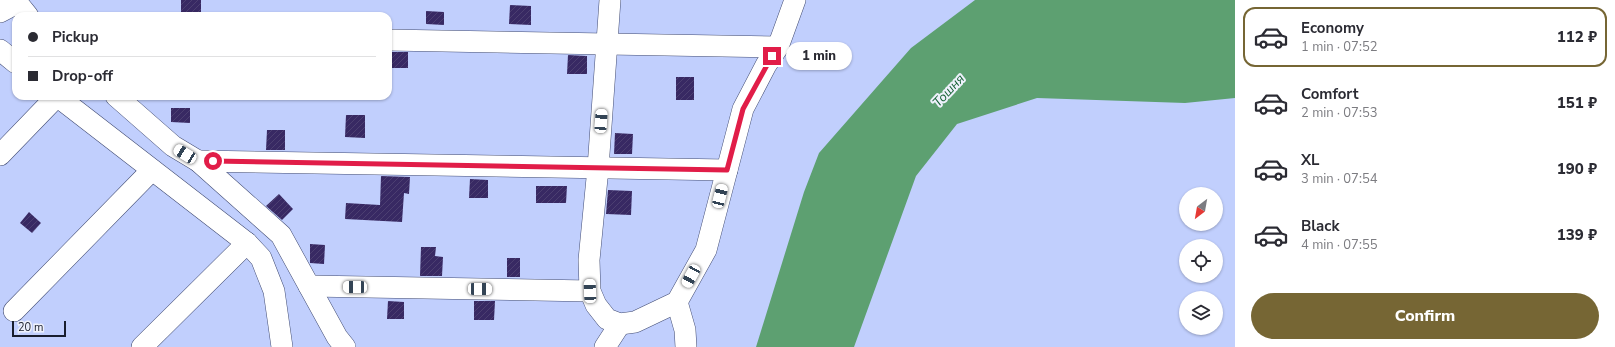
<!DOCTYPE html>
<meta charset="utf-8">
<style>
body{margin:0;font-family:"Nunito Sans",sans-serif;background:#f2f2f3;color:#2b2b33;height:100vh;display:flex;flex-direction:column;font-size:15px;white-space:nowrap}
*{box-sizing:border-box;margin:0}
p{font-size:13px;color:#7c7c81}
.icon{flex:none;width:22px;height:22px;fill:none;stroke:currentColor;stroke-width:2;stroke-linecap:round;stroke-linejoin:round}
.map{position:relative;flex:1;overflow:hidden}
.details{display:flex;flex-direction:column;background:#fff;width:380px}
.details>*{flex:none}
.banner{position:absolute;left:12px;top:12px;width:380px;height:88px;border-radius:12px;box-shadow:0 1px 3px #0004;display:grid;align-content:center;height:88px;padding:0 16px;background:#fff}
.needle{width:26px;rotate:211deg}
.fabs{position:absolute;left:1179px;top:187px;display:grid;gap:8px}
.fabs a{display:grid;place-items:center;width:44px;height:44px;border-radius:50%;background:#fff;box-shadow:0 1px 3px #0004;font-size:20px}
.scale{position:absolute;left:12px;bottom:10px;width:54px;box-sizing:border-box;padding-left:4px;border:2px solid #191e2e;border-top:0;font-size:11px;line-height:14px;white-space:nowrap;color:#191e2e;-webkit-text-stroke:3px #eef1fb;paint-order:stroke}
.end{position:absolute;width:18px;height:18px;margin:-9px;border:5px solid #e11d48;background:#fff;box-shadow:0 0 0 2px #fff}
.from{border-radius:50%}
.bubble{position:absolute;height:28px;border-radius:14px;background:#fff;box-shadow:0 1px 3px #0004;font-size:13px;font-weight:800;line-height:28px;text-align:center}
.car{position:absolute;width:12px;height:24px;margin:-12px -6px;border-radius:5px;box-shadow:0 0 3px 1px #0007;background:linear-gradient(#fff 24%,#345 0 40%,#fff 0 76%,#345 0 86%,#fff 0)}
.banner b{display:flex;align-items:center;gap:14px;height:38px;font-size:15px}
.banner b+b{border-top:1px solid #e1e1e2}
.banner i{width:10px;height:10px;background:#2b2b33}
ul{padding:7px 0 0;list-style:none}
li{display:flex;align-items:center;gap:12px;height:60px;margin:0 8px 6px;padding:0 8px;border:2px solid transparent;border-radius:12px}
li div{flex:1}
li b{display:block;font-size:15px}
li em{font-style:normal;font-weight:800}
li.selected{border-color:#766634}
li>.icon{width:36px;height:36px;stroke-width:1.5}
.button{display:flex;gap:8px;margin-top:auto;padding:8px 16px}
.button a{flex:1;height:46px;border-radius:24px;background:#766634;color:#fff;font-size:16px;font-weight:800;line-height:46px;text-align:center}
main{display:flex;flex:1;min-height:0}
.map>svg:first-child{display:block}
.water{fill:#5da071}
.building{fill:url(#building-hatch)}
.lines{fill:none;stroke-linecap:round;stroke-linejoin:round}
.minor-casing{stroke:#424c73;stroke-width:22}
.minor{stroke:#fff;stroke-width:21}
.route{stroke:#e11d48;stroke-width:5}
.labels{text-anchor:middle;stroke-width:4;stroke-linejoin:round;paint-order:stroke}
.water-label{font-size:13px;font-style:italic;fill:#156134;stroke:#eef1fb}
</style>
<main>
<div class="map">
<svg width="1235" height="347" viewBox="0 0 1235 347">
<defs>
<pattern id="building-hatch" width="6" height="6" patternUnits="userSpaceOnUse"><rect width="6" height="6" fill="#382963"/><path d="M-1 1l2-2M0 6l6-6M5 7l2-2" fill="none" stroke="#4c3f71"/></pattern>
</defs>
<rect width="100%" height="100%" fill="#c1cffd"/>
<!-- water -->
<polygon class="water" points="975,0 1235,0 1235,98 1185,103 1037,98 957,124 916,176 854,347 756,347 804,192 819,153 911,48"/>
<!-- building -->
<g class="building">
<rect x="181" y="0" width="20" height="16"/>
<polygon points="510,5 531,6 531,25 509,24"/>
<polygon points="426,11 444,12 444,25 426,24"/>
<rect x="389" y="52" width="19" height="16"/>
<polygon points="568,55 587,56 587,74 567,74"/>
<rect x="676" y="77" width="18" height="23"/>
<polygon points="171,108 190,108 190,123 171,122"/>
<polygon points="346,115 365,115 365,138 345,137"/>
<polygon points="267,130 285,130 285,150 266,150"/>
<polygon points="615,133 633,134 632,154 614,154"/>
<polygon points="381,176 410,177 409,194 404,193 402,222 345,219 346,203 380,205"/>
<polygon points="470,179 488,180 488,198 469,198"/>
<polygon points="536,186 567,186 566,203 536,203"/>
<polygon points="608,190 632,191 631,215 606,214"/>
<polygon points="279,194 293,209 282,220 266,206"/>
<polygon points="29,212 41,223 32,233 20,223"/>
<polygon points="310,244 325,245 324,264 310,263"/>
<polygon points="421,247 436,247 435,256 443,257 442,276 420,276"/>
<rect x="507" y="258" width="13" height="19"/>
<polygon points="388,301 404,302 404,319 387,319"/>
<polygon points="474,301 495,301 494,320 474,320"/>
</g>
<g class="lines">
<!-- minor casing -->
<g class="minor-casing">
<g id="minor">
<polyline points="15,0 28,16"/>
<polyline points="610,0 598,168 589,260 590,291 596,305 607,319 620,324 635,322 677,302 706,250 743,109 766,65 778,47 795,0"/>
<polyline points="0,12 17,3"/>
<polyline points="388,40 778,47"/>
<polyline points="0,50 16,63"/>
<polyline points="116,96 173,146 198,161 281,235 337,337 345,347"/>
<polyline points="0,155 57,96 247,243 261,258 274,291 282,347"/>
<polyline points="198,161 727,170"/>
<polyline points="309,286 590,291"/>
<polyline points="677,302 685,330 686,347"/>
<polyline points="14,311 152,170"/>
<polyline points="142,347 247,243"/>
<polyline points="605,347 620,324"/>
</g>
</g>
<!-- minor -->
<use href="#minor" class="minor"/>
</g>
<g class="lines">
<!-- route -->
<polyline class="route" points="213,161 727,170 743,109 772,56"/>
</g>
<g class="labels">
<!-- water labels -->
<g class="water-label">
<text transform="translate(948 90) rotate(-47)" y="5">Тошня</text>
</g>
</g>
</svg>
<div class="fabs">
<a><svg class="needle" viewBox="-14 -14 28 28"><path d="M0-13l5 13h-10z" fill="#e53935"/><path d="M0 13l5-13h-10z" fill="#7c7c81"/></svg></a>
<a><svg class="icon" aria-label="locate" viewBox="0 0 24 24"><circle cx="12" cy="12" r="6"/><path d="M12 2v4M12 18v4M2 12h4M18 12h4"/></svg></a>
<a><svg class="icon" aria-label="layers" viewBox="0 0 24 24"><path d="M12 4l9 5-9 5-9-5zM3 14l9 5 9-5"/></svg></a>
</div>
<div class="scale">20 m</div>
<i class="end from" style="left:213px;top:161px"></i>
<i class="end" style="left:772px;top:56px"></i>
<div class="bubble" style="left:786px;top:42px;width:66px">1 min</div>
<i class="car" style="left:601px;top:121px;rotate:4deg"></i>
<i class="car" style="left:185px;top:154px;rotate:302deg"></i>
<i class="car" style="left:720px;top:196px;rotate:14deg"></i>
<i class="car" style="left:691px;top:276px;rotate:209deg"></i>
<i class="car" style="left:355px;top:287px;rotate:271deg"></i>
<i class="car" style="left:480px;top:289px;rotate:91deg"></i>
<i class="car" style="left:590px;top:291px;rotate:358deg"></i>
<div class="banner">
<b><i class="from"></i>Pickup</b>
<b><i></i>Drop-off</b>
</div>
</div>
<section class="details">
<ul>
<li class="selected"><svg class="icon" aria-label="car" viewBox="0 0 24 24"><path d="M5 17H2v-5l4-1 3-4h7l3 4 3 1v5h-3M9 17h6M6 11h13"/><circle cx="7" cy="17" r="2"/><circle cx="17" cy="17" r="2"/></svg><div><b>Economy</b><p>1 min · 07:52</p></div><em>112 ₽</em></li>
<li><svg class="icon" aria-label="car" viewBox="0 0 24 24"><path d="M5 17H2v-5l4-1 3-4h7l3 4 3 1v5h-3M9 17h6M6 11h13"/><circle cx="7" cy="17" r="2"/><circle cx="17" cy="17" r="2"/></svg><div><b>Comfort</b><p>2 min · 07:53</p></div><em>151 ₽</em></li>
<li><svg class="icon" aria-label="car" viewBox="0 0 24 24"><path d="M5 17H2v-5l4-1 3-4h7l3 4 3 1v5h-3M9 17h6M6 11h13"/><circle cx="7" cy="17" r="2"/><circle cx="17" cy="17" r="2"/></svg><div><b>XL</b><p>3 min · 07:54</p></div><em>190 ₽</em></li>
<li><svg class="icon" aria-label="car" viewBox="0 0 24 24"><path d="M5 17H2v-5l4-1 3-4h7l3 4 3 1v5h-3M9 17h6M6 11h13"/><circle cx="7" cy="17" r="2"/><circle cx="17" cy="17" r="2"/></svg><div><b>Black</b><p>4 min · 07:55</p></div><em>139 ₽</em></li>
</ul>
<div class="button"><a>Confirm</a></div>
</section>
</main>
